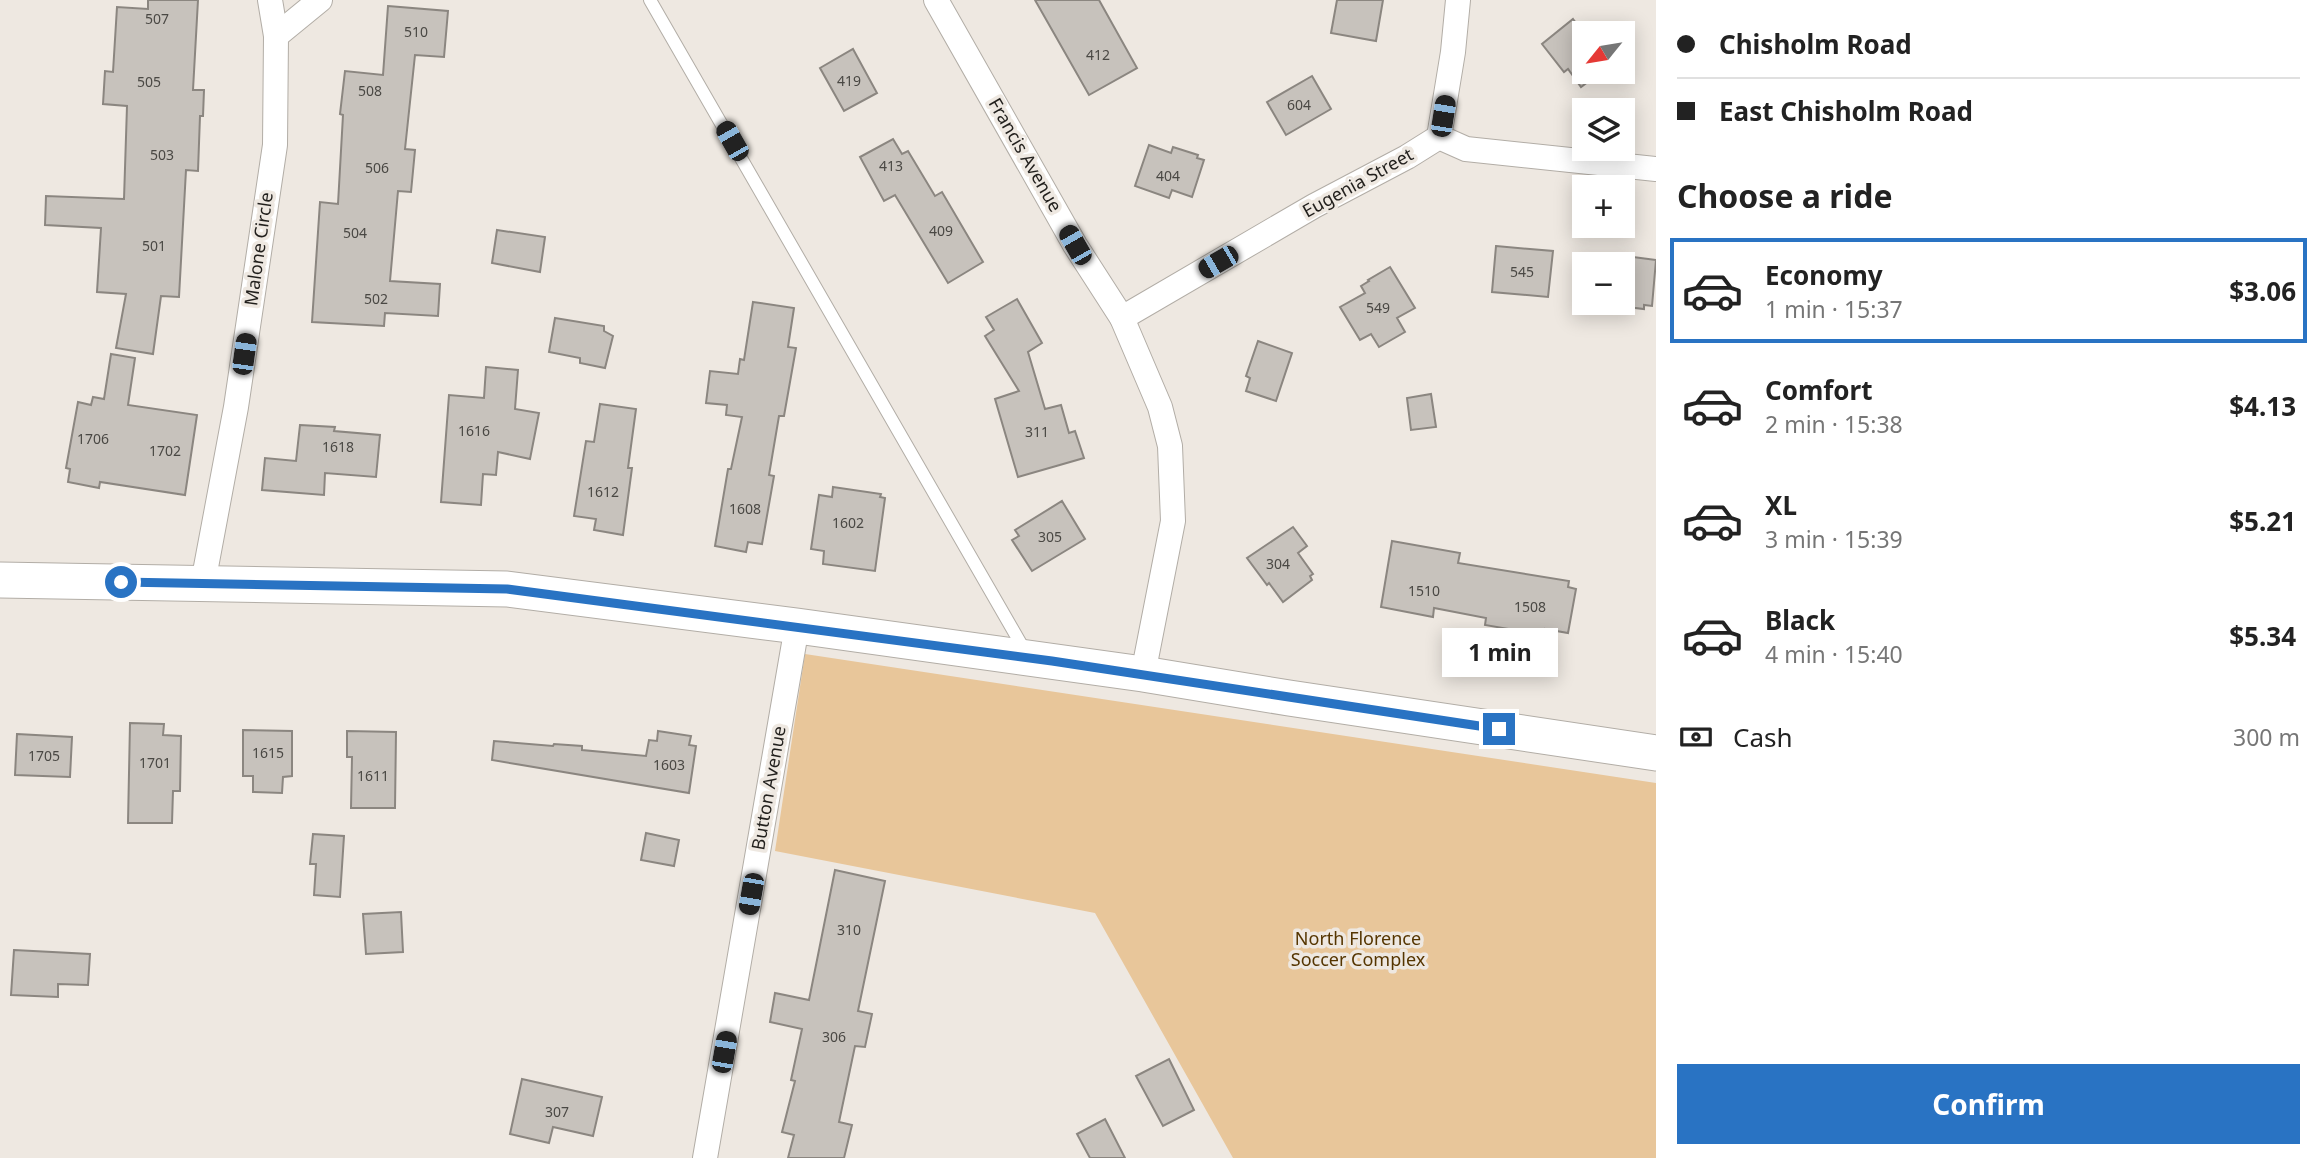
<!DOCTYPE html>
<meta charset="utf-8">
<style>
body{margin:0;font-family:"Noto Sans",sans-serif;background:#f6f6f6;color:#222;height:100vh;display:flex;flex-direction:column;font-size:26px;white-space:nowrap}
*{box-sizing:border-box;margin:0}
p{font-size:23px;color:#767676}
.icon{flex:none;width:38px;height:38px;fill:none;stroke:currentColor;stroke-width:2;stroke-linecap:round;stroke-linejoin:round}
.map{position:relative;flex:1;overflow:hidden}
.side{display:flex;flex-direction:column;background:#fff;width:665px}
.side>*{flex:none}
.banner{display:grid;align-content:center;height:154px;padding:0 21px;background:#fff}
.needle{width:46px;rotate:240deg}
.fabs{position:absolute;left:1572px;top:21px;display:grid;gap:14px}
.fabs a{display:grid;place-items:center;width:63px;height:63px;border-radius:0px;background:#fff;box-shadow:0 4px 18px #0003;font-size:35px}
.end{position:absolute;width:32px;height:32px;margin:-16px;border:9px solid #2973c3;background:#fff;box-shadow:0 0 0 4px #fff}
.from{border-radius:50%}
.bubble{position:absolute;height:49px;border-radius:0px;background:#fff;box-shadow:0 4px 18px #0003;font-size:23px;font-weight:700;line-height:49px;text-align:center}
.car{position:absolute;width:21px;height:42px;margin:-21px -10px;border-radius:9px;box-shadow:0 0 5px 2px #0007;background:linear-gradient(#222 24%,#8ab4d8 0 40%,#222 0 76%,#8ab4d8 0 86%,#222 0)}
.banner b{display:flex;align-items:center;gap:24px;height:66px;font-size:26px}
.banner b+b{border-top:2px solid #e0e0e0}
.banner i{width:18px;height:18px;background:#222}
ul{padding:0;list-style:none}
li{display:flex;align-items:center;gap:21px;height:105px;margin:0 14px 10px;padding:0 7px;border:4px solid transparent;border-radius:0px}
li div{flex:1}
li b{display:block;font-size:26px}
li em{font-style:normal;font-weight:700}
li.active{border-color:#2973c3}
li>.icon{width:63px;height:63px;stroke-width:1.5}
h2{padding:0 21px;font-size:32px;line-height:84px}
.pay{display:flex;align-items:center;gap:18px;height:77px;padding:0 21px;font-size:26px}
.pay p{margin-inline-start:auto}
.cta{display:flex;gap:14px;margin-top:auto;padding:14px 21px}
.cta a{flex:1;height:80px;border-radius:0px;background:#2973c3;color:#fff;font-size:28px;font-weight:700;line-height:80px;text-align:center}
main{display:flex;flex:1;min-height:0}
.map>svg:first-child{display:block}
.green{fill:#e8c69a}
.building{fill:#c7c2bc;stroke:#8b8680;stroke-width:2}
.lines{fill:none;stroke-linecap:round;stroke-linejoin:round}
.lane-casing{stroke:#b2ada6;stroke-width:14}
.street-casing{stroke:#b2ada6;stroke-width:26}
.secondary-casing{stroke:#b2ada6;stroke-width:37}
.lane{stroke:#fff;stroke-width:12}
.street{stroke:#fff;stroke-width:24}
.secondary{stroke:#fff;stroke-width:35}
.route{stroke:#2973c3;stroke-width:9}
.labels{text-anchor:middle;stroke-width:7;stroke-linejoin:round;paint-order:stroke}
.number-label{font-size:14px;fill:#4a4844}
.street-label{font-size:18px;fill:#211f1c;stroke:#eee8e1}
.park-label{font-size:18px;fill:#553500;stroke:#eee8e1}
</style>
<main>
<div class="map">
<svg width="1656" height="1158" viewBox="0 0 1656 1158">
<rect width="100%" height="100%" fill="#eee8e1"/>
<!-- green -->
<polygon class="green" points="805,654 1656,783 1656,1158 1233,1158 1095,913 775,851"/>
<!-- building -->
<g class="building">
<polygon points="148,0 198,0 193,90 204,90 203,116 200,116 198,171 186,170 179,297 161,296 153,354 116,348 126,294 97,292 101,228 45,225 46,196 124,199 127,106 103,104 105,71 113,72 117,7 148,9"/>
<polygon points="1035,0 1099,0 1137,68 1089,95"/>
<polygon points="1337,0 1383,0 1376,41 1331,33"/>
<polygon points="388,6 448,11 444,57 415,55 405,149 415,150 411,192 398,191 390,281 440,284 438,316 385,313 384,326 312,322 320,202 338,204 343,115 340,114 345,71 383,75"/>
<polygon points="1573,19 1584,33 1584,72 1601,72 1581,87 1568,69 1564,72 1542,44"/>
<polygon points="853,49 877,93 844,111 820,68"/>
<polygon points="1312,76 1331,109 1286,135 1267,102"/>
<polygon points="893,139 902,154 908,151 935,196 942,192 983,262 948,283 895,195 884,201 860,157"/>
<polygon points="1149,145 1171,153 1173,147 1198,155 1197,158 1204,160 1192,197 1172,190 1169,198 1135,186"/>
<polygon points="497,230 545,237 540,272 492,263"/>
<polygon points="1496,246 1553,251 1548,297 1492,292"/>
<polygon points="1633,257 1656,260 1652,306 1644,305 1644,309 1602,304 1622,303 1622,265 1626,266 1627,261 1632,261"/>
<polygon points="1390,267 1415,308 1397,318 1405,332 1379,347 1371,334 1360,340 1340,307 1365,293 1361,286 1369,281 1368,280"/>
<polygon points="1017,299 1042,343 1028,352 1045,409 1061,405 1069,433 1075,431 1084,458 1018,477 995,399 1019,391 985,336 994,330 986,317"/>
<polygon points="753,302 794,308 788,347 796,348 784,416 779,416 769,475 774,476 762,544 748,542 746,552 715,546 728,469 731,469 742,417 726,415 727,405 706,403 710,371 738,374 740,359 744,360"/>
<polygon points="555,318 604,326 604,331 613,336 605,368 580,363 580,358 549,352"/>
<polygon points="1258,341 1292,353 1276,401 1246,391 1250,378 1246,376"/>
<polygon points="111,354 135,358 128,405 197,415 185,495 100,482 99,488 68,482 70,469 66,468 78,402 91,405 93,397 104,399"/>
<polygon points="486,367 518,370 515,409 539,413 530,459 498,452 496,475 483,474 481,505 441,502 449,395 484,398"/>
<polygon points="1431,394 1436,427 1411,430 1407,398"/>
<polygon points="600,404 636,409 628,468 632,468 623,535 594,530 596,519 574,516 586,441 594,442"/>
<polygon points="300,425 335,427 334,431 380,435 376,477 325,473 324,495 262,490 265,458 296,461"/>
<polygon points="833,487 881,494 880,497 885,498 875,571 823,564 824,551 811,549 819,495 832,497"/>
<polygon points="1062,501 1085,539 1032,571 1012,540 1019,536 1015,530"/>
<polygon points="1293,527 1307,546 1298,553 1313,574 1310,576 1312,580 1283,602 1269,583 1267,585 1247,558"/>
<polygon points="1392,541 1460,553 1458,563 1569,581 1568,587 1576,589 1568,633 1545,629 1544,635 1485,625 1486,618 1434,608 1433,617 1381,607"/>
<polygon points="130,723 164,724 163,735 181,736 180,791 173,791 172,823 128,823"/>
<polygon points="243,730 292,731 292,776 283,777 282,793 253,792 253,776 243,776"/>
<polygon points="347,731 396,732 395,808 351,808 352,757 347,757"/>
<polygon points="658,731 691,736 689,745 696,746 689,793 492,760 494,741 553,746 554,744 582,746 582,750 646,756 649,740 657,741"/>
<polygon points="17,734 72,737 70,777 15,775"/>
<polygon points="646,833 679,840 674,866 641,860"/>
<polygon points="313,834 344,836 340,897 314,895 316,864 310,864"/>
<polygon points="835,870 885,881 858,1011 872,1014 865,1047 855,1046 839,1122 852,1125 844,1158 788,1158 794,1135 782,1132 795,1081 791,1080 802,1029 770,1022 775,993 809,1000"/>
<polygon points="401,912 403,952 366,954 363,914"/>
<polygon points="14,950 90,954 88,985 58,984 58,997 11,995"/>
<polygon points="1169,1059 1194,1110 1163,1126 1136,1076"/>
<polygon points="522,1079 602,1097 593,1136 553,1127 549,1143 510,1134"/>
<polygon points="1105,1119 1125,1158 1090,1158 1077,1134"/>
</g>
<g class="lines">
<!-- lane casing -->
<g class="lane-casing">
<polyline id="lane" points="650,0 1025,651"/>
</g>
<!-- street casing -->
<g class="street-casing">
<g id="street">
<polyline points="270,0 276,36"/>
<polyline points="936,0 1075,245 1122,318 1160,407 1170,446 1173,521 1143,674"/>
<polyline points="1439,137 1453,52 1458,0"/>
<polyline points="1122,318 1314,206 1407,157 1439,137 1466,149 1656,169"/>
<polyline points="203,583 236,407 275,145 276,36 320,0"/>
<polyline points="705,1158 797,626"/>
</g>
</g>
<!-- secondary casing -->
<g class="secondary-casing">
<polyline id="secondary" points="0,580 507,589 797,626 1143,674 1289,698 1656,753"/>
</g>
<!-- lane -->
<use href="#lane" class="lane"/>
<!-- street -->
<use href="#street" class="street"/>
<!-- secondary -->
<use href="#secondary" class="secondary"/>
</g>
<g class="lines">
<!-- route -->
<polyline class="route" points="121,582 507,589 1052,661 1499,729"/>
</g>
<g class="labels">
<!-- number labels -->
<g class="number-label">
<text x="157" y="24">507</text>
<text x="416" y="37">510</text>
<text x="1098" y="60">412</text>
<text x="849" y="86">419</text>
<text x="149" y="87">505</text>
<text x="370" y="96">508</text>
<text x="1299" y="110">604</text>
<text x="162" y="160">503</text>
<text x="891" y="171">413</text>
<text x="377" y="173">506</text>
<text x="1168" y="181">404</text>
<text x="941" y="236">409</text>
<text x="355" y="238">504</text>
<text x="154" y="251">501</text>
<text x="1522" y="277">545</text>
<text x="376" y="304">502</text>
<text x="1378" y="313">549</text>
<text x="474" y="436">1616</text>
<text x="1037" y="437">311</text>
<text x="93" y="444">1706</text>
<text x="338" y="452">1618</text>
<text x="165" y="456">1702</text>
<text x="603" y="497">1612</text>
<text x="745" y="514">1608</text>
<text x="848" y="528">1602</text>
<text x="1050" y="542">305</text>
<text x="1278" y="569">304</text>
<text x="1424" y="596">1510</text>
<text x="1530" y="612">1508</text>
<text x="268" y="758">1615</text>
<text x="44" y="761">1705</text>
<text x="155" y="768">1701</text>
<text x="669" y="770">1603</text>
<text x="373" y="781">1611</text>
<text x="849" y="935">310</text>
<text x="834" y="1042">306</text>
<text x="557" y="1117">307</text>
</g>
<!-- street labels -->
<g class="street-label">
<text transform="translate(1025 155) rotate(60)" y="6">Francis Avenue</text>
<text transform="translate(1358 183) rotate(-29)" y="6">Eugenia Street</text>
<text transform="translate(259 249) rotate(-82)" y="6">Malone Circle</text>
<text transform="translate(769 788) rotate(-80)" y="6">Button Avenue</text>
</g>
<!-- park labels -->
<g class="park-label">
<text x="1358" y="945">North Florence<tspan x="1358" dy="21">Soccer Complex</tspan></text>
</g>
</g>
</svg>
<div class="fabs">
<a><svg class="needle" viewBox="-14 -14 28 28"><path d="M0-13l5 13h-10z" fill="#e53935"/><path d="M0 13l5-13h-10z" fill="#767676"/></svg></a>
<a><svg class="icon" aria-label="layers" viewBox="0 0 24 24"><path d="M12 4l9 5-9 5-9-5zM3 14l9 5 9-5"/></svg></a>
<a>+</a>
<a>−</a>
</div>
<i class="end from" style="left:121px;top:582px"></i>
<i class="end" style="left:1499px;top:729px"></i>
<div class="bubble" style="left:1442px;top:628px;width:116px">1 min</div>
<i class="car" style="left:1443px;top:116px;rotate:9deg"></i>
<i class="car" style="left:732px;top:141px;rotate:330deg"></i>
<i class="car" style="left:1075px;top:245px;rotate:330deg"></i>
<i class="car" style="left:1218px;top:262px;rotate:240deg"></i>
<i class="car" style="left:244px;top:354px;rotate:8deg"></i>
<i class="car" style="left:751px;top:894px;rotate:190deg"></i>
<i class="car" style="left:724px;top:1052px;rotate:10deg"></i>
</div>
<section class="side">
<div class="banner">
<b><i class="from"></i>Chisholm Road</b>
<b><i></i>East Chisholm Road</b>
</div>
<h2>Choose a ride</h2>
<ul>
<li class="active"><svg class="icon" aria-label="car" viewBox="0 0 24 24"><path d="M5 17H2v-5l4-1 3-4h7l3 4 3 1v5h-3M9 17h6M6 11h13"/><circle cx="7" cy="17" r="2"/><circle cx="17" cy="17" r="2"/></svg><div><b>Economy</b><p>1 min · 15:37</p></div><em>$3.06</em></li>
<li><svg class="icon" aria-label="car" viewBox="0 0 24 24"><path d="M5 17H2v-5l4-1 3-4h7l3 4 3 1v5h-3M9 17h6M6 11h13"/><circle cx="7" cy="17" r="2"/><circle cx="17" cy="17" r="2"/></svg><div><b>Comfort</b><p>2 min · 15:38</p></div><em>$4.13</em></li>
<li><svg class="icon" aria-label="car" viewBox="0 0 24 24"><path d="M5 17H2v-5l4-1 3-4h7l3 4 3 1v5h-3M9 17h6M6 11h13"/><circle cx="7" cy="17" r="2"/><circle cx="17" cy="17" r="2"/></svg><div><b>XL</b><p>3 min · 15:39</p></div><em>$5.21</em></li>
<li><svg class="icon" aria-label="car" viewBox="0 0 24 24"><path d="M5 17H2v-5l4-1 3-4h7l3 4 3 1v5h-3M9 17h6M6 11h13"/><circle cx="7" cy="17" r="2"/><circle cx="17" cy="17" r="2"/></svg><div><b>Black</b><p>4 min · 15:40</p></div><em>$5.34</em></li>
</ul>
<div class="pay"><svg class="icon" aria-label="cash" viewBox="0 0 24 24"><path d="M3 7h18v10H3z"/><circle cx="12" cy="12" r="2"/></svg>Cash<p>300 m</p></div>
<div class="cta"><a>Confirm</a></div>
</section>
</main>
